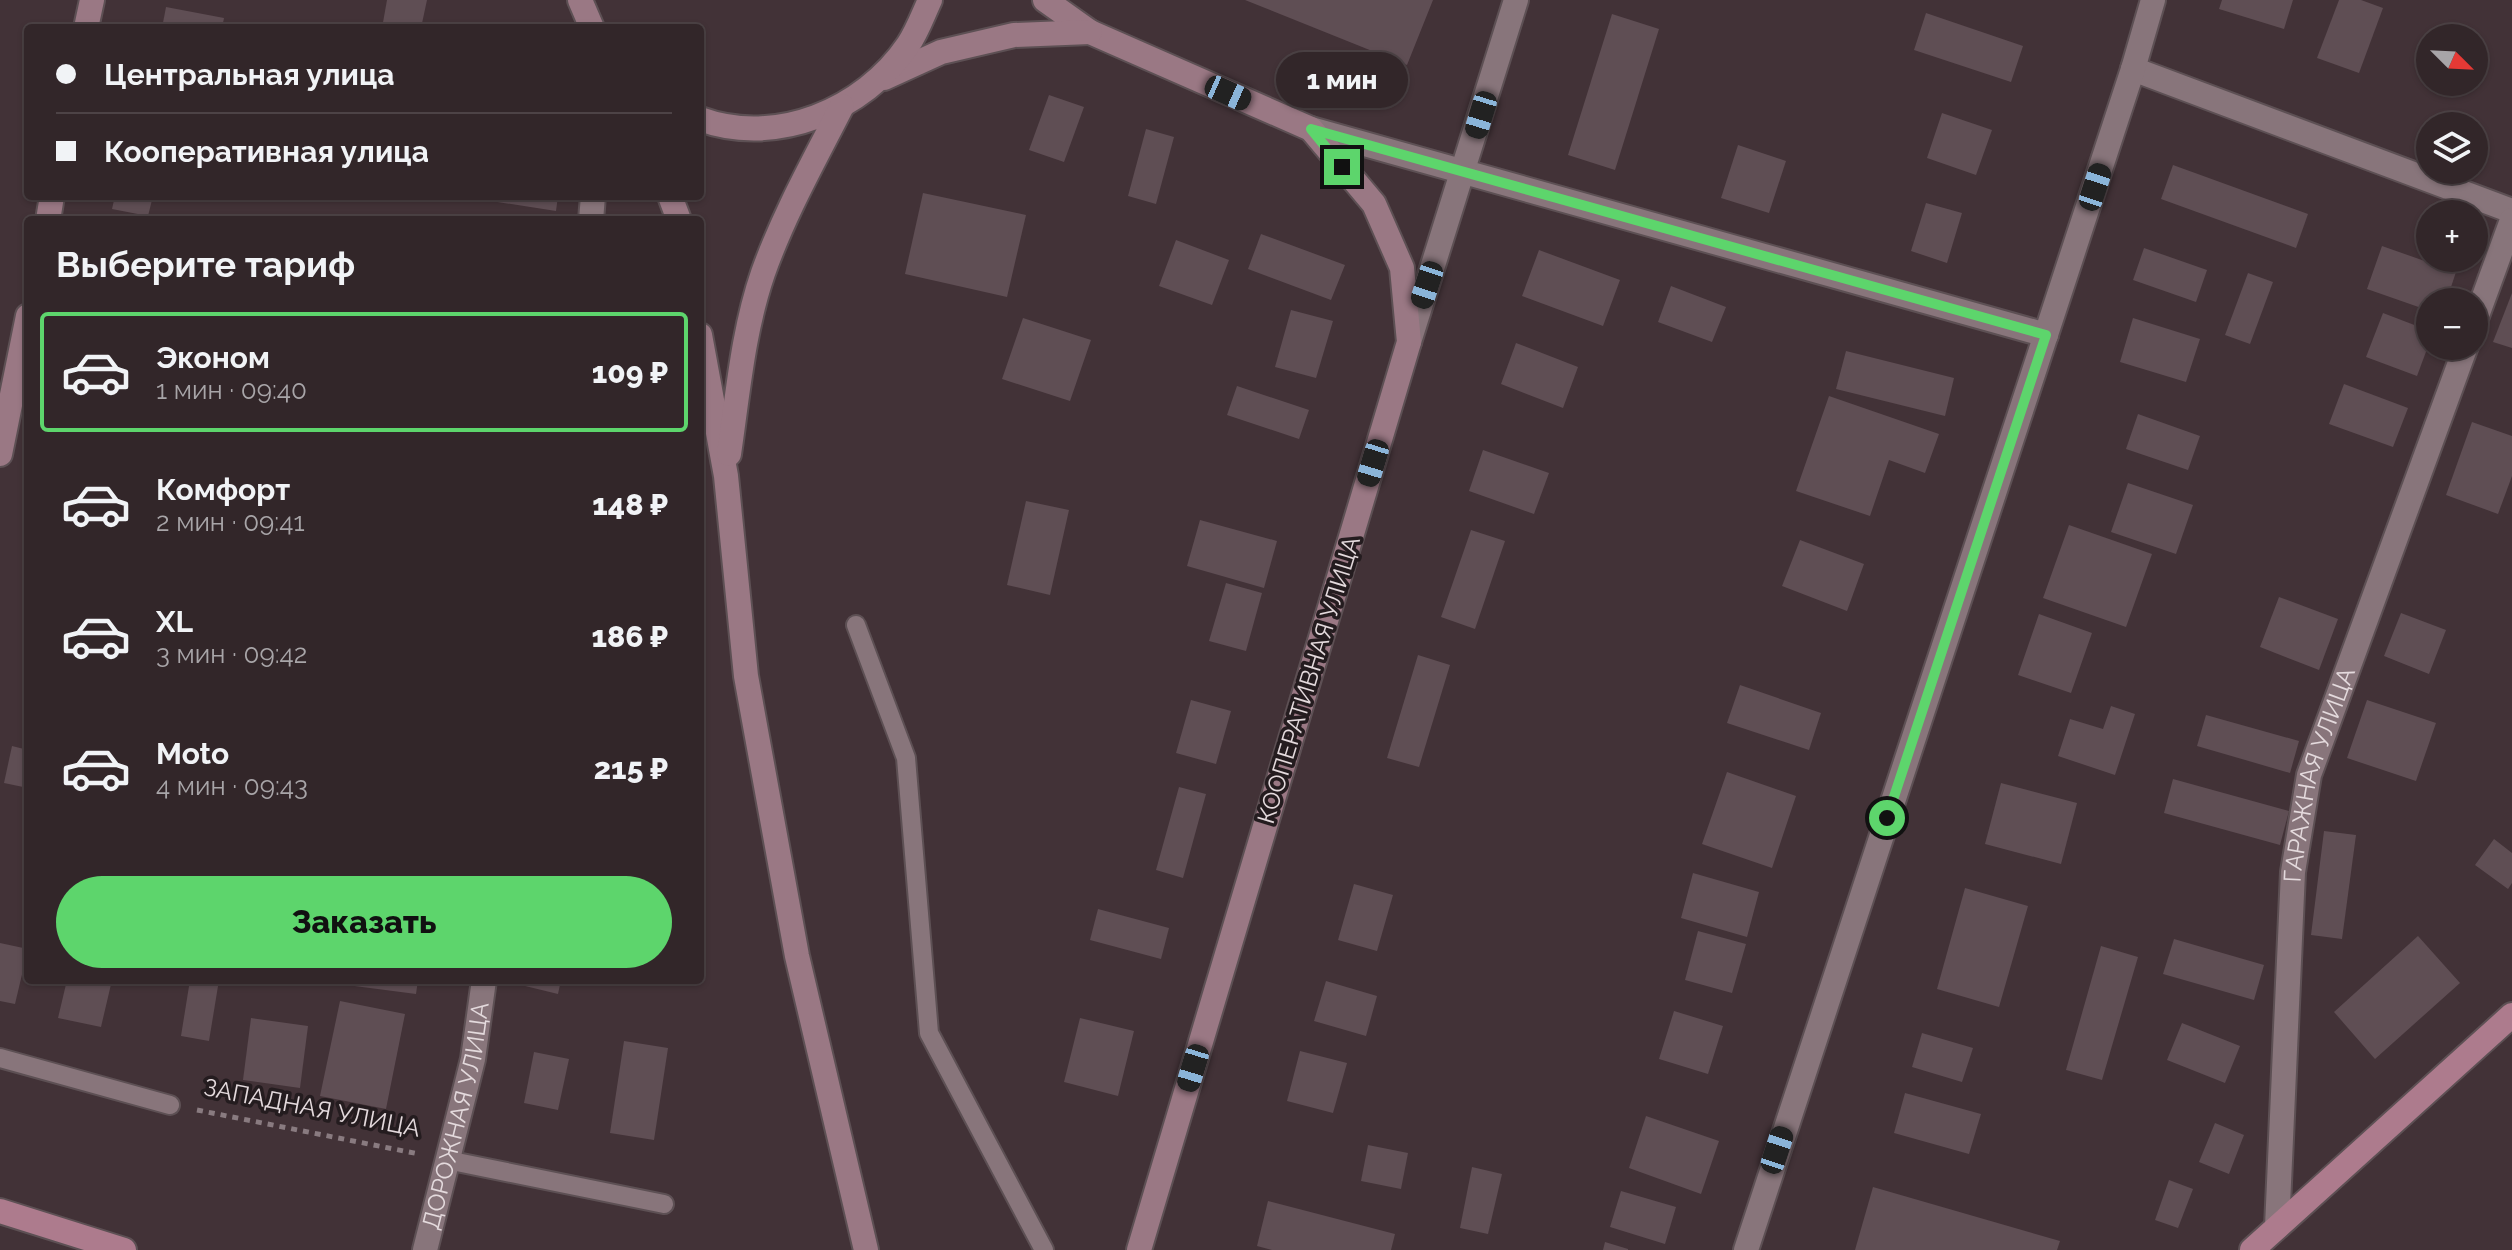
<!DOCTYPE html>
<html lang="ru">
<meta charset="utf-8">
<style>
body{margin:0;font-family:Raleway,sans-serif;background:#3d3235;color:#f1f3f6;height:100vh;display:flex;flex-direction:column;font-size:30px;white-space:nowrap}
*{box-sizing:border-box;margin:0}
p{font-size:26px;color:#a8a5a8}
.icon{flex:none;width:44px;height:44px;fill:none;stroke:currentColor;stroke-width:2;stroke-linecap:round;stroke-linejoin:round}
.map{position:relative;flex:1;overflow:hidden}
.sheet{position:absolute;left:24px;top:216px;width:680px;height:768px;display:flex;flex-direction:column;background:#322629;border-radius:8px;box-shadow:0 2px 6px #0004,0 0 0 2px #4d4346}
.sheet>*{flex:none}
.top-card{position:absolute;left:24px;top:24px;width:680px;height:176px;border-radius:8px;box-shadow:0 2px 6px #0004,0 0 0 2px #4d4346;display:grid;align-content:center;height:176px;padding:0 32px;background:#322629}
.needle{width:52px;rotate:114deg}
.controls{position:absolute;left:2416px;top:24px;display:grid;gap:16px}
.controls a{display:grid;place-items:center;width:72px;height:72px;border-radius:50%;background:#322629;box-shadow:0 2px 6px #0004,0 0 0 2px #4d4346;font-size:40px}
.end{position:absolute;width:36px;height:36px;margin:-18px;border:10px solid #5dd56c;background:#111;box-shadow:0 0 0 4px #111}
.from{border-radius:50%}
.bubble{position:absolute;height:56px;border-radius:28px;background:#322629;box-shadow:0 2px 6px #0004,0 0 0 2px #4d4346;font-size:26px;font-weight:800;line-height:56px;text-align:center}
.car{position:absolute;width:24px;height:48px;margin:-24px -12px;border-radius:10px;box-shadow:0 0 6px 2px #0007;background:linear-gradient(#222 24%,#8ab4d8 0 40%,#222 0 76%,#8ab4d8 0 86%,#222 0)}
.top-card b{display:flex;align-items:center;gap:28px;height:76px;font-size:30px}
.top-card b+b{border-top:2px solid #4d4346}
.top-card i{width:20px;height:20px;background:#f1f3f6}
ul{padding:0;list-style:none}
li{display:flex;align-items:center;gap:24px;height:120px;margin:0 16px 12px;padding:0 16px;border:4px solid transparent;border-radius:8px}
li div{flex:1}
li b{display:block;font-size:30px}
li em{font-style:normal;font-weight:800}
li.on{border-color:#5dd56c}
li>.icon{width:72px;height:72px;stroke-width:1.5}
h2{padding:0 32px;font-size:36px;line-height:96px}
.primary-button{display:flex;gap:16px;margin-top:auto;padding:16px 32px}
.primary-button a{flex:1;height:92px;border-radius:48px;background:#5dd56c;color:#111;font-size:32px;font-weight:800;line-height:92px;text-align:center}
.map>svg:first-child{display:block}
.building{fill:#5f4e54}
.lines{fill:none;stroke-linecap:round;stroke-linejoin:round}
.lane-casing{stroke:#5d5054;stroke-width:22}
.street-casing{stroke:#5d5054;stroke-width:28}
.secondary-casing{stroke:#5d5054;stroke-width:28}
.primary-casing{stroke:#5d5054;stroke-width:28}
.path{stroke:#897b80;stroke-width:5;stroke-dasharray:6 6;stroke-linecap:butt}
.lane{stroke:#88757b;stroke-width:18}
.street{stroke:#88757b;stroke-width:24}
.secondary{stroke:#9a7884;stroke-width:24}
.primary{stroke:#ad7b8d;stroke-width:24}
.route{stroke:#5dd56c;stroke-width:10}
.labels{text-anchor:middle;stroke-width:7;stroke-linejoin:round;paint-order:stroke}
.street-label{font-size:24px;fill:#e4dadd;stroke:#241c1f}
</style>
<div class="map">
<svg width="2512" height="1250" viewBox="0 0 2512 1250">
<rect width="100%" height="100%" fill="#423237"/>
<!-- building -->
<g class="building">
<polygon points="387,0 427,0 421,28 382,28"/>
<polygon points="1245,0 1433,0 1407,65"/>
<polygon points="2222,0 2293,0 2284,29 2219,9"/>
<polygon points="2339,0 2361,0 2383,8 2359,73 2317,58"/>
<polygon points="166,7 224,18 222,28 162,28"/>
<polygon points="1926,13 2023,46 2011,82 1914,50"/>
<polygon points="1612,14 1659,29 1615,170 1568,155"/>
<polygon points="1049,95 1084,107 1064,162 1029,150"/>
<polygon points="1942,113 1992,130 1976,175 1927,158"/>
<polygon points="1146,129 1174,137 1156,204 1128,196"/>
<polygon points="1738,145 1786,161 1769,213 1721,198"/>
<polygon points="2173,165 2308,214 2296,248 2161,199"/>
<polygon points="923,193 1026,215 1007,297 905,274"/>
<polygon points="115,196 153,196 148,216 112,209"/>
<polygon points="492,196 558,196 556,211 491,201"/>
<polygon points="1926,203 1962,213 1947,263 1911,251"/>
<polygon points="1261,234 1345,265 1331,300 1248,269"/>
<polygon points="1176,240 1229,260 1212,305 1159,286"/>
<polygon points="2382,246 2456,272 2446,302 2430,302 2430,311 2367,289"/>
<polygon points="2144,248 2207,270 2196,302 2133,280"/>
<polygon points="1539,250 1620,280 1603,326 1522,296"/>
<polygon points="2248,273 2273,282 2250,344 2225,335"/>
<polygon points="1671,286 1726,307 1712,342 1658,322"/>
<polygon points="2512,293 2512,348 2493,342"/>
<polygon points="1291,310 1333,321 1316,378 1275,367"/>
<polygon points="2383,313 2430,331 2430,341 2417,376 2366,357"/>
<polygon points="1023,318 1091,340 1070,401 1002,379"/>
<polygon points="2133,318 2200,339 2186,382 2120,362"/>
<polygon points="1516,343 1578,367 1563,408 1501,384"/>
<polygon points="1846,351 1954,378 1945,416 1836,389"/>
<polygon points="2344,384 2408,408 2393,447 2329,424"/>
<polygon points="1237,386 1309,410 1299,439 1227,415"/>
<polygon points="1829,396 1939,434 1925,473 1889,460 1870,516 1796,491"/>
<polygon points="2138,414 2200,436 2188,470 2126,449"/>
<polygon points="2472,422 2512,436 2512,476 2498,514 2446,495"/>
<polygon points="1483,450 1549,473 1534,514 1469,491"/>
<polygon points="2128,483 2193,505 2176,554 2111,532"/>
<polygon points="1026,501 1069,510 1050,595 1007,585"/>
<polygon points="1200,520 1277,541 1264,588 1187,566"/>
<polygon points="2069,525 2152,554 2126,627 2043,598"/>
<polygon points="1471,530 1505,541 1475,629 1441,617"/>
<polygon points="1800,540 1864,564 1847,611 1782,586"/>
<polygon points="1226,583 1262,593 1246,651 1209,641"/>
<polygon points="2279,597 2338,619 2319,670 2260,647"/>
<polygon points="2401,613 2446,630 2429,674 2384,656"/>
<polygon points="2039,614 2092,633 2071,693 2018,675"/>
<polygon points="1418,655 1450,665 1419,767 1387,758"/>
<polygon points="1740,685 1821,713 1809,750 1727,723"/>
<polygon points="1191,700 1231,711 1216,764 1176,753"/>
<polygon points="2367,700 2436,723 2416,781 2347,758"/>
<polygon points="2111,706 2135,714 2115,775 2058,756 2070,719 2103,729"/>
<polygon points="2206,715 2299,741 2290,773 2197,746"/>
<polygon points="12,746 28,750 28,788 4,783"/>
<polygon points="1727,772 1796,796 1772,868 1702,844"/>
<polygon points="2173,779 2289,811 2280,845 2164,813"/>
<polygon points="2001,783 2077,803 2061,864 1985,844"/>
<polygon points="1179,787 1206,794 1183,878 1156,870"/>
<polygon points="2324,831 2356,835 2342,939 2311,935"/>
<polygon points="2494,839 2512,853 2512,883 2508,889 2475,865"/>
<polygon points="1693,873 1759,892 1747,937 1681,918"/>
<polygon points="1354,884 1393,895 1377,951 1338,940"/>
<polygon points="1965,888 2028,906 1999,1007 1937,989"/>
<polygon points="1098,909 1169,928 1161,959 1090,940"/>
<polygon points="1698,931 1746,944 1732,993 1685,980"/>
<polygon points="2418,936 2460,983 2375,1059 2334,1012"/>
<polygon points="2174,939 2264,965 2254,1000 2163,974"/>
<polygon points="0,943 28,949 15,1004 0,1001"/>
<polygon points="2101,946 2138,957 2102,1080 2066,1070"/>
<polygon points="67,980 112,980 101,1027 58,1018"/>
<polygon points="190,980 219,980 209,1041 181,1036"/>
<polygon points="340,980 418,980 416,994 339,984"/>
<polygon points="522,980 561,980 558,994 521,985"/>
<polygon points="1326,981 1377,996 1366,1036 1314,1021"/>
<polygon points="340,1001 405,1014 386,1109 320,1096"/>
<polygon points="1674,1011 1723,1026 1708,1074 1659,1059"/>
<polygon points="251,1018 308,1026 300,1088 243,1080"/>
<polygon points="1080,1018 1134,1031 1118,1096 1064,1082"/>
<polygon points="2182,1023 2240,1046 2225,1083 2167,1060"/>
<polygon points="1922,1033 1973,1048 1962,1082 1912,1067"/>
<polygon points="624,1041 668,1048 654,1140 610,1133"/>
<polygon points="1300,1051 1347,1063 1333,1113 1287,1101"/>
<polygon points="534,1052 569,1059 558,1110 524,1103"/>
<polygon points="1905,1093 1981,1114 1969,1154 1894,1133"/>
<polygon points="1646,1116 1719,1141 1701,1194 1629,1168"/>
<polygon points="2215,1123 2244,1135 2229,1174 2199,1162"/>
<polygon points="1368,1145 1408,1153 1401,1189 1361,1181"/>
<polygon points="1472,1167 1502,1174 1488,1234 1460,1228"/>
<polygon points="2169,1180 2193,1189 2178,1228 2155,1220"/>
<polygon points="1873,1187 2060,1241 2057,1250 1855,1250"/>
<polygon points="1621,1191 1676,1207 1665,1244 1610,1227"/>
<polygon points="1268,1201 1395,1234 1391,1250 1272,1250 1257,1246"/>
<polygon points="1605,1242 1628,1249 1628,1250 1603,1250"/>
</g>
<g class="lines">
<!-- lane casing -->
<g class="lane-casing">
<g id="lane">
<polyline points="856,625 906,758 929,1033 1044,1250"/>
<polyline points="0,1058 170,1105"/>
<polyline points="447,1160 664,1204"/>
</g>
</g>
<!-- street casing -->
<g class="street-casing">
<g id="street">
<polyline points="2133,69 2512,211"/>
<polyline points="1311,129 2046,335"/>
<polyline points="591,220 593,196"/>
<polyline points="2474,324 2512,220"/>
<polyline points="1409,342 1516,0"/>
<path id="s1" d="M2277,1227L2293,872L2309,775L2466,346"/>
<path id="s2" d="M425,1250L473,1059L484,980"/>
<polyline points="1746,1250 2133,69 2153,0"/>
</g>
</g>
<!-- secondary casing -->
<g class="secondary-casing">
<g id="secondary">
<polyline points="580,0 592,28"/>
<polyline points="1045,0 1090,32 1311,129 1374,204 1402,268 1409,342 1139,1250"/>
<polyline points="86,28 92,0"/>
<polyline points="884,78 941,52 1014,35 1090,32"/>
<path d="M700,119C776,147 864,110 908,45C917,32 923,15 930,0"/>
<polyline points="670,196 679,220"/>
<polyline points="48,220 52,196"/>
<polyline points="700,335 726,476 746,676 797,956 866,1250"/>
<polyline points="0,454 28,316"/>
<path d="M729,454C738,393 743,331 763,273C784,214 814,161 842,106"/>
</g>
</g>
<!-- primary casing -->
<g class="primary-casing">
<g id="primary">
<polyline points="0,1211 124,1250"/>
<polyline points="2252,1250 2512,1015"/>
</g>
</g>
<!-- path -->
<polyline class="path" points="197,1110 419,1154"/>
<!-- lane -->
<use href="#lane" class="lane"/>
<!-- street -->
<use href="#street" class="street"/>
<!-- secondary -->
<use href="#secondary" class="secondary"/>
<!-- primary -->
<use href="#primary" class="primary"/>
</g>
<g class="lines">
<!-- route -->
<polyline class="route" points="1342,167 1311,129 2046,335 1887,818"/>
</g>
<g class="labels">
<!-- street labels -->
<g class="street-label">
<text transform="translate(1309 680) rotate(-73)" y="8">КООПЕРАТИВНАЯ УЛИЦА</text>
<text dy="8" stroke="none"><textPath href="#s1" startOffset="456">ГАРАЖНАЯ УЛИЦА</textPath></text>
<text transform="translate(312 1108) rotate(11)" y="8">ЗАПАДНАЯ УЛИЦА</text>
<text dy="8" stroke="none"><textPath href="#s2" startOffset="138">ДОРОЖНАЯ УЛИЦА</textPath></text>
</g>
</g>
</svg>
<div class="controls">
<a><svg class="needle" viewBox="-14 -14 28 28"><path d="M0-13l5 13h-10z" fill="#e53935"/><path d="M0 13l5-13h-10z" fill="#a8a5a8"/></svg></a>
<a><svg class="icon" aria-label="layers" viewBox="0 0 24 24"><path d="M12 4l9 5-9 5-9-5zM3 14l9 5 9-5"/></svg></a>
<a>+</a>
<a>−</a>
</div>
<i class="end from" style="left:1887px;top:818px"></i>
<i class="end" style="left:1342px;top:167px"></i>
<div class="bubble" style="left:1276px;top:52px;width:132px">1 мин</div>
<i class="car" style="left:1228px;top:93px;rotate:114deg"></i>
<i class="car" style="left:1481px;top:115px;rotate:197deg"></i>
<i class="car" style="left:2095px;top:187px;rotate:18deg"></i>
<i class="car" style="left:1427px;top:285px;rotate:198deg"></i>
<i class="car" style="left:1373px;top:463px;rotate:197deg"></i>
<i class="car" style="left:1193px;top:1068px;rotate:197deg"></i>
<i class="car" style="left:1777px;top:1150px;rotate:18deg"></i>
<div class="top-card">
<b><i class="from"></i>Центральная улица</b>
<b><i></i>Кооперативная улица</b>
</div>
<section class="sheet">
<h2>Выберите тариф</h2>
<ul>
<li class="on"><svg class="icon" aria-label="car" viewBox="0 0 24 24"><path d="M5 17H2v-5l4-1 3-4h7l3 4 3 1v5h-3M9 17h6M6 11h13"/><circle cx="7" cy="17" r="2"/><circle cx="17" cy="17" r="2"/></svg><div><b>Эконом</b><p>1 мин · 09:40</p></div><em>109 ₽</em></li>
<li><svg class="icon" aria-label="car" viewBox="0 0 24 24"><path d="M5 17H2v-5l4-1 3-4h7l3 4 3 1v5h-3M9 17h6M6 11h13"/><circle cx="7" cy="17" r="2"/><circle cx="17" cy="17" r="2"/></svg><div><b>Комфорт</b><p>2 мин · 09:41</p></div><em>148 ₽</em></li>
<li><svg class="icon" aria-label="car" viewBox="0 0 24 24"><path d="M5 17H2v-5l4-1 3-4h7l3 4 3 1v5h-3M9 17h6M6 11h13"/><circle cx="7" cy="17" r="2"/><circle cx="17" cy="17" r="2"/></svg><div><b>XL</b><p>3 мин · 09:42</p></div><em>186 ₽</em></li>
<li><svg class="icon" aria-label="car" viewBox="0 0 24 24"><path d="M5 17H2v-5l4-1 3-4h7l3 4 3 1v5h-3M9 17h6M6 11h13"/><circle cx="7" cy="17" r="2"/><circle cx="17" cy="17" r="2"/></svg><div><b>Moto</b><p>4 мин · 09:43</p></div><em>215 ₽</em></li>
</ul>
<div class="primary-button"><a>Заказать</a></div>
</section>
</div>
